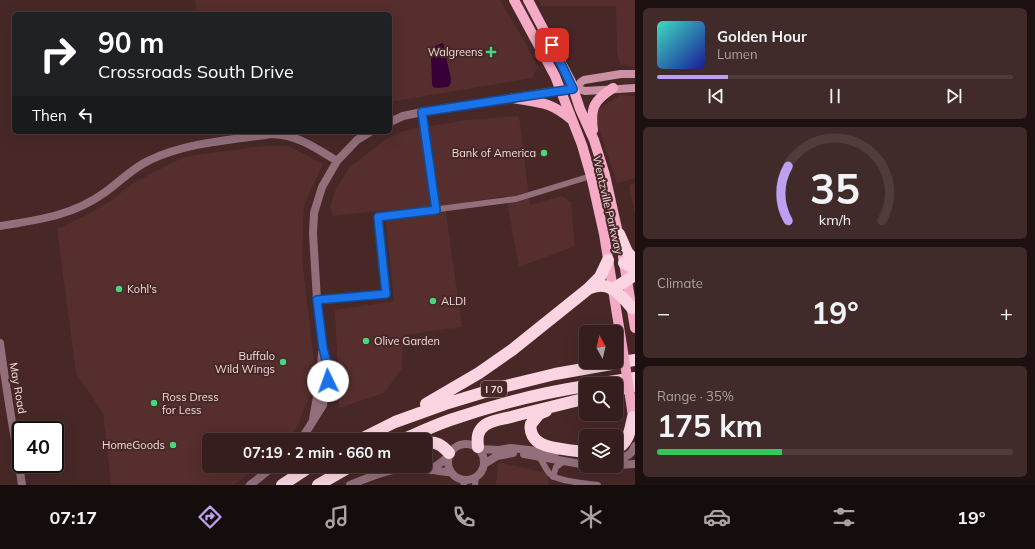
<!DOCTYPE html>
<meta charset="utf-8">
<style>
body{margin:0;font-family:Mulish,sans-serif;background:#402b2a;color:#f1f3f6;height:100vh;display:flex;flex-direction:column;font-size:15px;white-space:nowrap}
*{box-sizing:border-box;margin:0}
p{font-size:13px;color:#aaa2a4}
.icon{flex:none;width:22px;height:22px;fill:none;stroke:currentColor;stroke-width:2;stroke-linecap:round;stroke-linejoin:round}
.map{position:relative;flex:1;overflow:hidden}
.drawer{display:flex;flex-direction:column;gap:8px;padding:8px;background:#1d1010;width:400px}
.drawer>*{flex:none}
.top-card{position:absolute;left:12px;top:12px;width:380px;height:122px;border-radius:6px;box-shadow:0 4px 16px #0002,0 0 0 1px #4f3c3b;background:#202124;color:#fff;overflow:hidden}
.needle{width:26px;rotate:352deg}
.buttons{position:absolute;left:579px;top:325px;display:grid;gap:8px}
.buttons a{display:grid;place-items:center;width:44px;height:44px;border-radius:6px;background:#351e1d;box-shadow:0 4px 16px #0002,0 0 0 1px #4f3c3b;font-size:20px}
.speed{position:absolute;left:12px;top:421px;display:flex;gap:8px;font-size:20px;font-weight:700;text-align:center}
.speed>*{display:grid;place-content:center;width:52px;height:52px;border-radius:50%;background:#351e1d;box-shadow:0 4px 16px #0002,0 0 0 1px #4f3c3b;line-height:1}
.speed .limit{border:2px solid #111;border-radius:6px;background:#fff;color:#111}
.pin{position:absolute;display:grid;place-items:center;width:34px;height:34px;color:#fff;margin:-17px;border-radius:8px;box-shadow:0 2px 6px #0006}
.me{position:absolute;width:44px;margin:-22px;rotate:357deg;stroke-linejoin:round;filter:drop-shadow(0 0 3px #0008)}
.turn{display:flex;align-items:center;gap:14px;height:84px;padding:0 20px;font-size:18px}
.turn .icon{width:52px;height:52px;stroke-width:2.5}
.turn b{display:block;font-size:28px;line-height:34px}
.then{display:flex;align-items:center;height:38px;padding:0 20px;background:#0003;gap:8px;font-size:15px}
.big{font-size:30px;font-weight:700;line-height:1.1}
.drawer .tile{flex:1;display:flex;flex-direction:column;justify-content:center;gap:6px;min-width:0;padding:0 14px;border-radius:6px;background:#402b2a}
.drawer .dial{align-items:center;gap:0}
.dial svg{height:104px;overflow:visible;fill:none;stroke:#4f3c3b;stroke-width:7;stroke-linecap:round;text-anchor:middle}
.dial text{fill:#f1f3f6;stroke:none}
.song{display:flex;align-items:center;gap:12px}
.cover{width:48px;height:48px;border-radius:6px;background:linear-gradient(135deg,hsl(170 70% 55%),hsl(240 70% 35%))}
.played{height:4px;border-radius:2px;background:linear-gradient(90deg,#bca0f2 20%,#4f3c3b 20%)}
.keys{display:flex;justify-content:space-around;direction:ltr}
.heat{display:flex;justify-content:space-between;align-items:center;font-size:22px;direction:ltr}
.charge{height:6px;border-radius:3px;background:linear-gradient(90deg,#34c759 35%,#4f3c3b 0)}
.trip{position:absolute;left:202px;top:433px;width:230px;height:40px;border-radius:6px;background:#351e1d;box-shadow:0 4px 16px #0002,0 0 0 1px #4f3c3b;font-weight:700;line-height:40px;text-align:center}
.tab-bar{display:flex;height:64px;justify-content:space-around;align-items:center;background:#150c0c;color:#aaa2a4}
.tab-bar .icon{width:28px;height:28px}
.tab-bar .on{color:#bca0f2}
.tab-bar b{font-size:18px;color:#f1f3f6}
main{display:flex;flex:1;min-height:0}
.map>svg:first-child{display:block}
</style>
<main>
<div class="map">
<svg width="635" height="485" viewBox="0 0 635 485">
<rect width="100%" height="100%" fill="#472827"/>
<path fill="#552e2d" d="M195,0H500L526,44L538,67L532,78L390,102V14H197Z
M538,0H635V67L620,64L617,52L616,6H541Z
M620,95L635,96V178L617,183L596,120L599,109Z
M519,116L530,205L562,196L571,202L575,246L519,267L506,196L445,206L462,327L403,335L402,368L384,393L339,408L335,310L394,301L386,224V210L333,216L330,207L336,189L349,168L386,139L403,131L466,120Z
M262,146H289L323,164L304,205L302,259L314,361L312,390L296,429L286,440H209V466H258L234,485H111L103,413L76,373L57,229L88,214L112,200L133,183L184,157Z
M635,183V215L629,185Z
M498,462L547,473L549,485H496Z"/>
<path fill="#380036" d="M443,43L451,79V83L448,87L437,88L433,87L432,84L431,55L435,46Z"/>
<g fill="none" stroke-linecap="round" stroke-linejoin="round">
<path stroke="#936f7c" stroke-width="6" d="M422,112L436,209
M317,300L386,294L378,217L516,199L591,176
M539,457C543,462 545,468 549,473C556,482 587,483 598,485
M553,477L556,467L564,461
M462,479L464,485
M475,485L476,477"/>
<path stroke="#936f7c" stroke-width="8" d="M390,122L403,116L422,112L566,89
M0,226C37,220 72,216 104,193C120,182 132,168 150,160C188,142 232,140 272,134C298,135 316,148 337,161
M0,343C6,390 15,437 22,485
M313,419L320,380L322,353
M301,440L323,405L327,381L328,367L323,348L317,300L313,234L314,213L322,187L337,161L357,140L370,132
M448 462a18 18 0 1 1 36 0a18 18 0 1 1-36 0Z
M479,449L499,450L511,448L555,453
M524,454L586,465
M616,459C625,458 632,455 635,446
M484,464L497,456L513,453
M616,465L635,464
M604,466H612
M431,470L448,457
M250,485L274,466
M350,485C372,476 392,467 416,468C428,468 439,472 450,472"/>
<path stroke="#ca91a5" stroke-width="8" d="M576,88L581,82L584,80L621,74H635
M567,89L576,88L585,91L635,88"/>
<path stroke="#f5abc6" stroke-width="10" d="M514,0L555,76L582,145L591,176L604,234L621,339
M528,0L571,82L580,109L594,140L605,175L620,242
M513,98C540,103 550,101 572,120
M593,130C590,108 594,100 613,88
M623,257L635,328
M630,396L634,424"/>
<path stroke="#fad5e1" stroke-width="12" d="M619,234L627,252L635,261
M624,263L635,268
M588,289C608,279 620,294 632,308
M613,289L635,275
M596,384L635,378
M616,390L635,386
M426,404L479,373L512,350L588,289L600,277L608,260
M546,411L539,414L531,424C529,432 534,441 542,444C550,448 576,451 586,452
M359,440L395,422L445,404L498,388L555,374L635,360
M402,440C418,433 433,426 450,420C494,405 540,393 586,386
M425,443C436,441 442,445 449,453
M478,447C477,438 477,431 485,425C492,420 503,419 511,417C536,410 561,405 586,398
M616,449C629,443 630,430 633,417
M282,485L311,466
M318,485L351,466"/>
<path stroke="#f5abc6" stroke-width="10" d="M621,339L630,396"/>
</g>
<g fill="none" stroke-linecap="round" stroke-linejoin="round">
<g stroke="#114b97" stroke-width="10">
<path id="route" d="M328,381V367L323,348L317,300L386,294L378,217L436,210L422,112L573,89L552,45"/>
</g>
<use href="#route" stroke="#1a73e8" stroke-width="7"/>
</g>
<g fill="#44d77b" stroke="#472827" stroke-width="1.5">
<path d="M489 46h4v4h4v4h-4v4h-4v-4h-4v-4h4z"/>
<circle cx="544" cy="153" r="4"/>
<circle cx="119" cy="289" r="4"/>
<circle cx="433" cy="301" r="4"/>
<circle cx="366" cy="341" r="4"/>
<circle cx="283" cy="362" r="4"/>
<circle cx="154" cy="403" r="4"/>
<circle cx="173" cy="445" r="4"/>
</g>
<g text-anchor="middle" stroke-width="4" stroke-linejoin="round" paint-order="stroke">
<rect fill="#472827" stroke="#bea6a5" stroke-width="1" x="481" y="381" width="26" height="16" rx="3"/>
<g font-size="10" font-weight="bold" fill="#f1dcdb">
<text x="494" y="393">I 70</text>
</g>
<g font-size="11" fill="#f1dcdb" stroke="#472827" text-anchor="end">
<text x="483" y="56">Walgreens</text>
<text x="536" y="157">Bank of America</text>
<text x="127" y="293" text-anchor="start">Kohl's</text>
<text x="441" y="305" text-anchor="start">ALDI</text>
<text x="374" y="345" text-anchor="start">Olive Garden</text>
<text x="275" y="360">Buffalo<tspan x="275" dy="13">Wild Wings</tspan></text>
<text x="162" y="401" text-anchor="start">Ross Dress<tspan x="162" dy="13">for Less</tspan></text>
<text x="165" y="449">HomeGoods</text>
</g>
<g font-size="11" fill="#f1dcdb" stroke="#472827">
<text transform="translate(608 205) rotate(77)" y="4">Wentzville Parkway</text>
<text transform="translate(18 388) rotate(80)" y="4">May Road</text>
</g>
</g>
</svg>
<div class="buttons">
<a><svg class="needle" viewBox="-14 -14 28 28"><path d="M0-13l5 13h-10z" fill="#e53935"/><path d="M0 13l5-13h-10z" fill="#aaa2a4"/></svg></a>
<a><svg class="icon" aria-label="search" viewBox="0 0 24 24"><circle cx="10" cy="10" r="6"/><path d="M15 15l6 6"/></svg></a>
<a><svg class="icon" aria-label="layers" viewBox="0 0 24 24"><path d="M12 4l9 5-9 5-9-5zM3 14l9 5 9-5"/></svg></a>
</div>
<div class="speed"><div class="limit">40</div></div>
<div class="pin" style="left:552px;top:45px;background:#d93025"><svg class="icon" aria-label="arrive" viewBox="0 0 24 24"><path d="M6 21V4h12l-3 4 3 4H6"/></svg></div>
<svg class="me" style="left:328px;top:381px" viewBox="-20 -20 40 40"><circle r="19" fill="#fff"/><path d="M0-13L10 11 0 6-10 11z" fill="#1a73e8"/></svg>
<div class="trip">07:19 · 2 min · 660 m</div>
<div class="top-card">
<div class="turn"><svg class="icon" aria-label="right" viewBox="0 0 24 24"><path d="M7 20v-9h11M14 6l5 5-5 5"/></svg><div><b>90 m</b>Crossroads South Drive</div></div>
<div class="then">Then<svg class="icon" aria-label="left" viewBox="0 0 24 24"><path d="M17 20v-9H6M10 6l-5 5 5 5"/></svg></div>
</div>
</div>
<section class="drawer">
<div class="tile">
<div class="song"><i class="cover"></i><div><b>Golden Hour</b><p>Lumen</p></div></div>
<div class="played"></div>
<div class="keys"><svg class="icon" aria-label="previous" viewBox="0 0 24 24"><path d="M18 5L8 12l10 7zM5 5v14"/></svg><svg class="icon" aria-label="pause" viewBox="0 0 24 24"><path d="M8 5v14M16 5v14"/></svg><svg class="icon" aria-label="next" viewBox="0 0 24 24"><path d="M6 5l10 7-10 7zM19 5v14"/></svg></div>
</div>
<div class="tile dial"><svg viewBox="0 0 100 80">
<path d="M14 69A42 42 0 1 1 86 69"/>
<path d="M14 69A42 42 0 0 1 14 27" stroke="#bca0f2"/>
<text x="50" y="56" font-size="32" font-weight="700">35</text>
<text x="50" y="72" font-size="11">km/h</text>
</svg></div>
<div class="tile"><p>Climate</p>
<div class="heat"><a>−</a><b class="big">19°</b><a>+</a></div>
</div>
<div class="tile"><p>Range · 35%</p><b class="big">175 km</b><div class="charge"></div></div>
</section>
</main>
<nav class="tab-bar">
<b>07:17</b>
<svg class="icon on" aria-label="directions" viewBox="0 0 24 24"><path d="M12 3l9 9-9 9-9-9zM9 14v-3h6M13 9l2 2-2 2"/></svg>
<svg class="icon" aria-label="music" viewBox="0 0 24 24"><path d="M9 18V5l10-2v13"/><circle cx="6" cy="18" r="3"/><circle cx="16" cy="16" r="3"/></svg>
<svg class="icon" aria-label="phone" viewBox="0 0 24 24"><path d="M5 4h4l2 5-3 2q2 4 5 5l2-3 5 2v4C11 20 4 13 5 4z"/></svg>
<svg class="icon" aria-label="climate" viewBox="0 0 24 24"><path d="M12 3v18M4 7l16 10M4 17L20 7"/></svg>
<svg class="icon" aria-label="car" viewBox="0 0 24 24"><path d="M5 17H2v-5l4-1 3-4h7l3 4 3 1v5h-3M9 17h6M6 11h13"/><circle cx="7" cy="17" r="2"/><circle cx="17" cy="17" r="2"/></svg>
<svg class="icon" aria-label="filters" viewBox="0 0 24 24"><path d="M4 7h16M4 17h16"/><circle cx="9" cy="7" r="2"/><circle cx="15" cy="17" r="2"/></svg>
<b>19°</b>
</nav>
